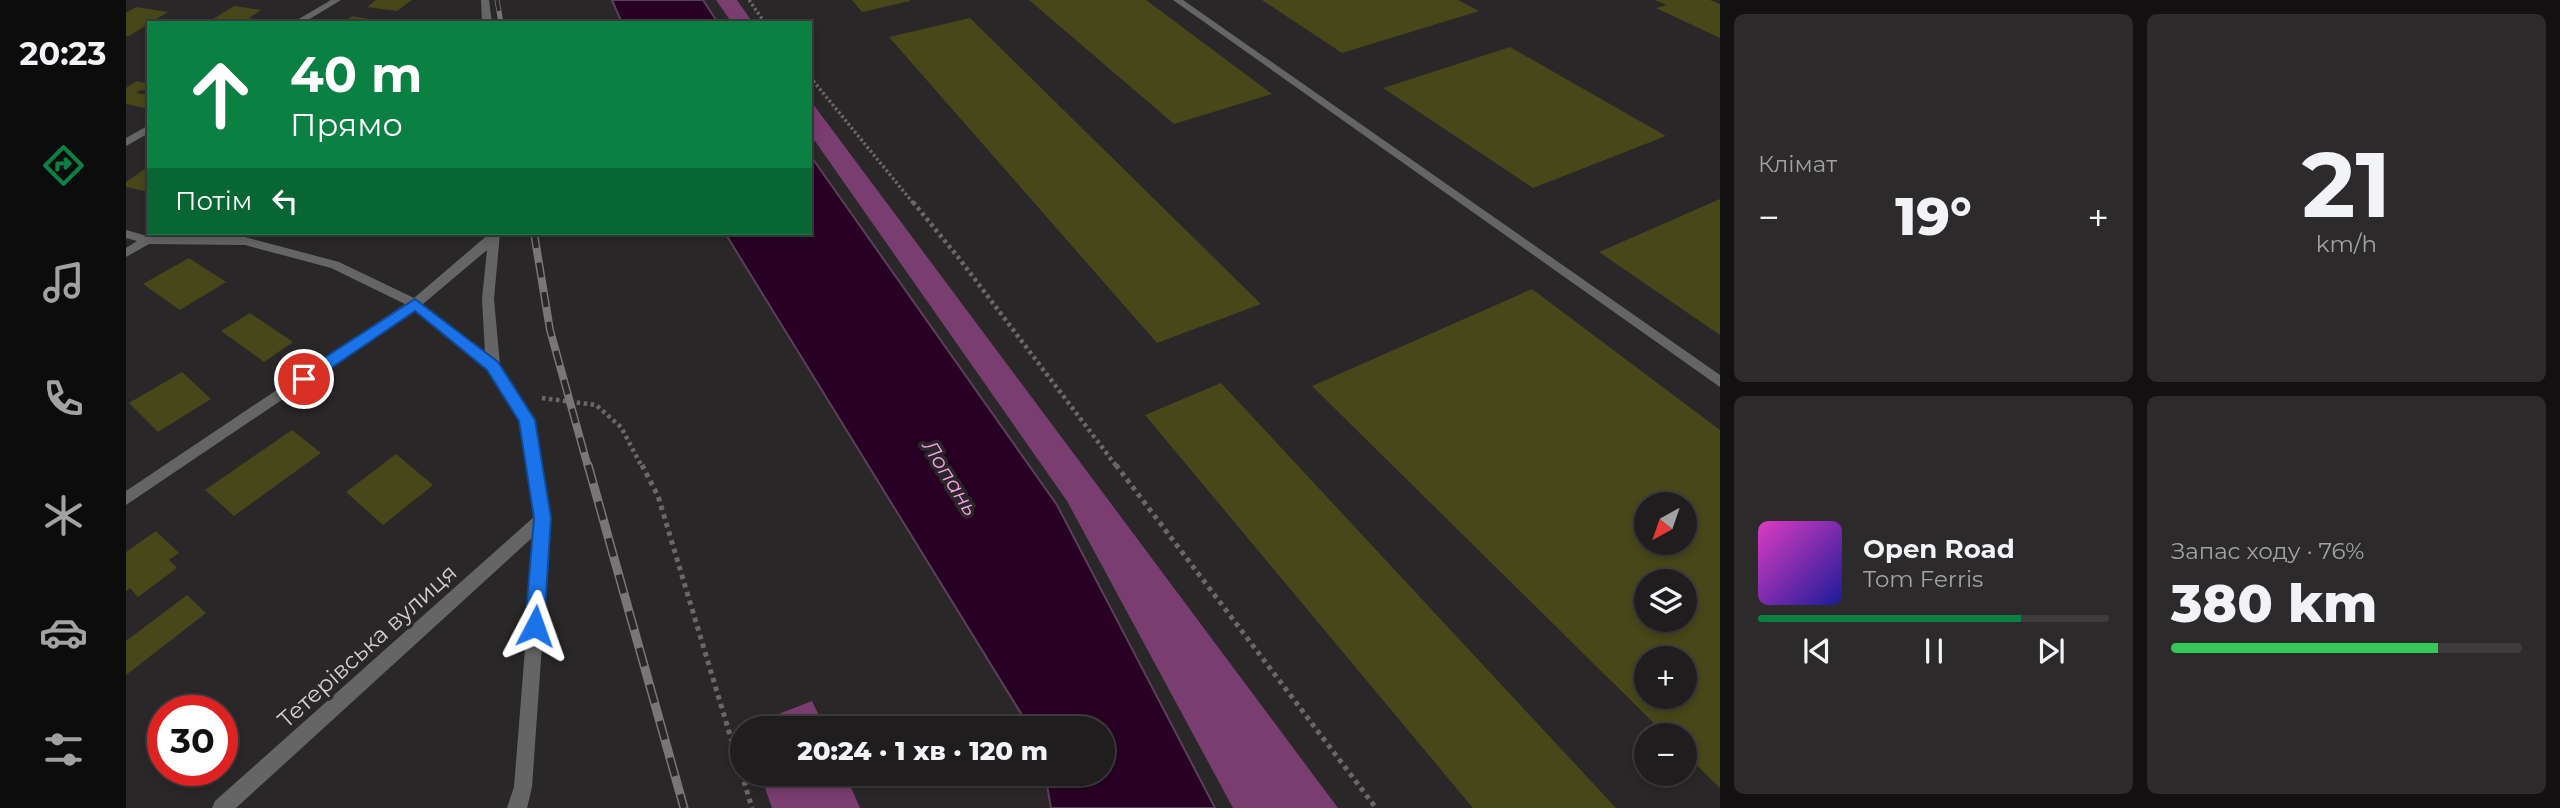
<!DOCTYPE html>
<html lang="uk">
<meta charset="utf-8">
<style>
body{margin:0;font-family:Montserrat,sans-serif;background:#2d2a2c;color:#f1f3f6;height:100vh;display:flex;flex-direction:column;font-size:26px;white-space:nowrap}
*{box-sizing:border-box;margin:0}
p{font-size:23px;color:#a2a2a4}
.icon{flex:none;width:38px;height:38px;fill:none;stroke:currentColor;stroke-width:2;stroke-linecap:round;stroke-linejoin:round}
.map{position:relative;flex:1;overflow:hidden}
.side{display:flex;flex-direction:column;gap:14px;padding:14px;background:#121011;width:840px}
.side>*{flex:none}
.guide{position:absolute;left:21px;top:21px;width:665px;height:214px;border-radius:0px;box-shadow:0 4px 10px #0003,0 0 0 2px #3d3b3d;background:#0b8043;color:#fff;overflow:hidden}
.needle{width:46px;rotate:220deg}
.fabs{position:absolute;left:1508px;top:492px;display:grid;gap:14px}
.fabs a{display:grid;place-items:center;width:63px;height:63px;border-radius:50%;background:#201d1f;box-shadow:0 4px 10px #0003,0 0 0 2px #3d3b3d;font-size:35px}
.speed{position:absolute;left:21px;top:695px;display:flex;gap:14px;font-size:35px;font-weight:700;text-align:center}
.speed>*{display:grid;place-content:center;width:91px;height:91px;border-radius:50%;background:#201d1f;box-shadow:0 4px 10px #0003,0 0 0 2px #3d3b3d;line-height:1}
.speed .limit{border:10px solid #d22;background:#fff;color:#111}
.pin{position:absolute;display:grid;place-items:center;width:60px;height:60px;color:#fff;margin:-30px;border:4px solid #fff;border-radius:50%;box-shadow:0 2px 7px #0007}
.me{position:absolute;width:77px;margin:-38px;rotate:4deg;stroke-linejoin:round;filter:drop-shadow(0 0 5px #0008)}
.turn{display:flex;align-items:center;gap:24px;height:147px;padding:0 28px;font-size:32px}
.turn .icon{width:91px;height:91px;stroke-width:2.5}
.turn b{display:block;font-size:49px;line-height:60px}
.then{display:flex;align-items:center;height:66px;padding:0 28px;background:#0003;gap:14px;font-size:26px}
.big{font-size:52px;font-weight:800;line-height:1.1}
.side .widget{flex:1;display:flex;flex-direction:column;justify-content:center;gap:10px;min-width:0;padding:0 24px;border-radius:10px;background:#2d2a2c}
.side .dial{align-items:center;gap:0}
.dial b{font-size:91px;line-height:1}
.song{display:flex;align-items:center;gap:21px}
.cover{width:84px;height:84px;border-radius:10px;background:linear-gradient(135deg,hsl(310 70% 55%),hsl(240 70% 35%))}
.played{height:7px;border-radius:4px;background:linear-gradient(90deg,#0b8043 75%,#3d3b3d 75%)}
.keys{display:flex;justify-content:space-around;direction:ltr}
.heat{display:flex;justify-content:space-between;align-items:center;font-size:38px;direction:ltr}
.charge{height:10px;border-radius:5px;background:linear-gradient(90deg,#34c759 76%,#3d3b3d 0)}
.side .tiles{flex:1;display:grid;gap:14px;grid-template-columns:repeat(2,1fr)}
.trip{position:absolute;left:604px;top:716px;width:385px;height:70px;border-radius:35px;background:#201d1f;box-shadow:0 4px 10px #0003,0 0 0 2px #3d3b3d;font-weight:800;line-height:70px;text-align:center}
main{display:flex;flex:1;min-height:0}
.dock{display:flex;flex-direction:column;width:126px;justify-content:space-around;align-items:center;background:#0d0c0c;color:#a2a2a4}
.dock .icon{width:49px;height:49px}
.dock .active{color:#0b8043}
.dock b{font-size:32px;color:#f1f3f6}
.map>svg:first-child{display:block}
</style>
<main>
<nav class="dock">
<b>20:23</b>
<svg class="icon active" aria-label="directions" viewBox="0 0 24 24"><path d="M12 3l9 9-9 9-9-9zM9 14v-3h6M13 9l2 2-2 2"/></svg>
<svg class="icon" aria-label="music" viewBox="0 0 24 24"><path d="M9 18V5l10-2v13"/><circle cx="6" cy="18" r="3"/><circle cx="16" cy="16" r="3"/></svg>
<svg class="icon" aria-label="phone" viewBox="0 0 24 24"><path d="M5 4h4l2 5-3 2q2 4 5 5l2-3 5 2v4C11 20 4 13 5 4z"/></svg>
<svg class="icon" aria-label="climate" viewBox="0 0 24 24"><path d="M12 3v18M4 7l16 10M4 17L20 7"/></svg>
<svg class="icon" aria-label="car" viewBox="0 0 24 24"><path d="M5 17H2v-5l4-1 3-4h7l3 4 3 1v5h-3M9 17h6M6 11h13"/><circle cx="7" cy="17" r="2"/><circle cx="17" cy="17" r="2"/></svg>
<svg class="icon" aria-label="filters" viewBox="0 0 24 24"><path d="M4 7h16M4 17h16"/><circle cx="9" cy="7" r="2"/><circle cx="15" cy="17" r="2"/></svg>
</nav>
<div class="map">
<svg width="1594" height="808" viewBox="0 0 1594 808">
<rect width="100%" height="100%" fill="#2a2729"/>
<path fill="#793d70" d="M590,0H611L627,23H606Z
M684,100L1212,808H1107L941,501L684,134Z
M686,701L699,728H619V727Z
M634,774H719L734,808H646Z"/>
<path fill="#280024" stroke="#5b3e58" stroke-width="2" d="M486,0H577L592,23H496Z
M684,155L931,505L1089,808H925L919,774H976V728H904L599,233H684Z"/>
<path fill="#47471a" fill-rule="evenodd" d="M250,0H286L271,11L241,7Z
M726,0H784V1L736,12Z
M903,0H1020L1146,94L1048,124Z
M1136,0H1332L1353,11L1216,53Z
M1528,0H1584L1594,4V38L1530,8L1541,5Z
M108,6L135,10L123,18L144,23H109L87,19Z
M10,7L42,12L3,36H0V13Z
M226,16L249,20L245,23H217Z
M844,18L1135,304L1031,343L763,37Z
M1384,47L1540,136L1407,188L1257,88Z
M11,81L23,84V91L14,90L10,93L23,95V109L0,104V88Z
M23,166V192L0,187V182Z
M1594,199V335L1473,252Z
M63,258L100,282L54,310L17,284Z
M1406,289L1594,430V788L1559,754V735H1540L1186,386ZM1521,504H1559V542H1521ZM1521,581H1559V620H1521ZM1521,658H1559V696H1521Z
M124,313L167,342L138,362L95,331Z
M56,372L85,399L32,432L3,403Z
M1095,383L1490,808H1347L1019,415Z
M166,430L195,453L108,516L79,490Z
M270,454L307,485L257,525L220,492Z
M30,531L53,553L43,560L51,568L12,597L4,588L0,591V552Z
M61,595L80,613L0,675V641Z"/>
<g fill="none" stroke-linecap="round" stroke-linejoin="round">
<path stroke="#6a6769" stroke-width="3.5" stroke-dasharray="2.5 2.5" stroke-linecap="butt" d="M623,0L639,23
M684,77L788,204"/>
<path stroke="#6a6769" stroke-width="4.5" stroke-dasharray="3.5 3.5" stroke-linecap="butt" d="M787,202L832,257L991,467
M416,398L470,405L495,427L516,467"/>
<path stroke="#6a6769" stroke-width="5" stroke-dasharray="4.5 4.5" stroke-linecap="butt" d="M516,465L532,496L626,808
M990,465L1250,808"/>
<path fill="#666566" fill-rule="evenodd" d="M1047,0H1057L1594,375V387Z"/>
<path fill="#666566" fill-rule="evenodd" d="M205,0H215L177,23H166Z
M355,0H363L366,23H356Z
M23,125V133L0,146V138Z
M0,230L21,236L119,237L213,262L288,298L364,233H374L368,299L374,365L408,420L425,518L406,787L401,808H381L388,787L408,536L110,808H86L89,801L409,516L394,421L362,370L289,310L0,505V491L279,304L205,268L119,245L23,244L0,257V248L11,241L0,238ZM361,250L356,299L359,353L297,304Z"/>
<g stroke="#797678" stroke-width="5">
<path id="rail-far2" d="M371,0L375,23"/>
</g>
<g stroke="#797678" stroke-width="8">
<path id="rail-far1" d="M408,233L424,330L462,467"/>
</g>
<g stroke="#797678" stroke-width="9">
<path id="rail" d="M462,465L558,808"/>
</g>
<use href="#rail-far2" stroke="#2a2729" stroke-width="3.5" stroke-dasharray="11" stroke-linecap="butt"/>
<use href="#rail-far1" stroke="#2a2729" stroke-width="5" stroke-dasharray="15" stroke-linecap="butt"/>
<use href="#rail" stroke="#2a2729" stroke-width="6" stroke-dasharray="19" stroke-linecap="butt"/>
</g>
<path fill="#1a73e8" stroke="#114b97" stroke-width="2" d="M289,299L372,362L409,420L425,518L418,626L415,632L409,635L402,632L399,626L408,518L393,421L361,370L289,311L183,383H172L170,379L172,375Z"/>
<g text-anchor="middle" stroke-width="7" stroke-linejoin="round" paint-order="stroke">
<g font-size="21" font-style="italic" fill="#f79fe7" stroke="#2a2729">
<text transform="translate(824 478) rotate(58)" y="7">Лопань</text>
</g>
<g font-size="23" fill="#d3d0d2" stroke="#2a2729">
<text transform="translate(241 646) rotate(-42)" y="8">Тетерівська вулиця</text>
</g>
</g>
</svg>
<div class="fabs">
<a><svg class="needle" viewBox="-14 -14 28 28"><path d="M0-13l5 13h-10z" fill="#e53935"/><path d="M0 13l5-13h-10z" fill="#a2a2a4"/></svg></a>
<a><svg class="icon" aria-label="layers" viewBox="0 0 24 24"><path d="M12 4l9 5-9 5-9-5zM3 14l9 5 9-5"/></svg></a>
<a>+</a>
<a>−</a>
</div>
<div class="speed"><div class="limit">30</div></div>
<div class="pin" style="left:178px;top:379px;background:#d93025"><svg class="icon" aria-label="arrive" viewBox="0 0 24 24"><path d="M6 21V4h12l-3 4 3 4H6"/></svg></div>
<svg class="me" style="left:409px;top:626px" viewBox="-20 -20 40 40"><path d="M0-17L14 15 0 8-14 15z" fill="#1a73e8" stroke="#fff" stroke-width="4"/></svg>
<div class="trip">20:24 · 1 хв · 120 m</div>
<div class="guide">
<div class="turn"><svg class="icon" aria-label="ahead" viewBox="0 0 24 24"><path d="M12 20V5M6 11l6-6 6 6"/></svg><div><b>40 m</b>Прямо</div></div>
<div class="then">Потім<svg class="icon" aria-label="left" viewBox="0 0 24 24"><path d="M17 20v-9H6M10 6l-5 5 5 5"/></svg></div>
</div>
</div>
<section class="side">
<div class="tiles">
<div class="widget"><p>Клімат</p>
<div class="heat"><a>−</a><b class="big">19°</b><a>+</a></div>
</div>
<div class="widget dial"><b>21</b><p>km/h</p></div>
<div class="widget">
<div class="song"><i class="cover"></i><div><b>Open Road</b><p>Tom Ferris</p></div></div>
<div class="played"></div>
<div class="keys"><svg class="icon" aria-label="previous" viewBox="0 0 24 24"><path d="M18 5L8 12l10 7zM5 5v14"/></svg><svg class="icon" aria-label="pause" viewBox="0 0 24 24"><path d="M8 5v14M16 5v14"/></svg><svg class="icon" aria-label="next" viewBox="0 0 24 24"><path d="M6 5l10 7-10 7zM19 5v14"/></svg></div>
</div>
<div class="widget"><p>Запас ходу · 76%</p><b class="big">380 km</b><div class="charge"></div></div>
</div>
</section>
</main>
